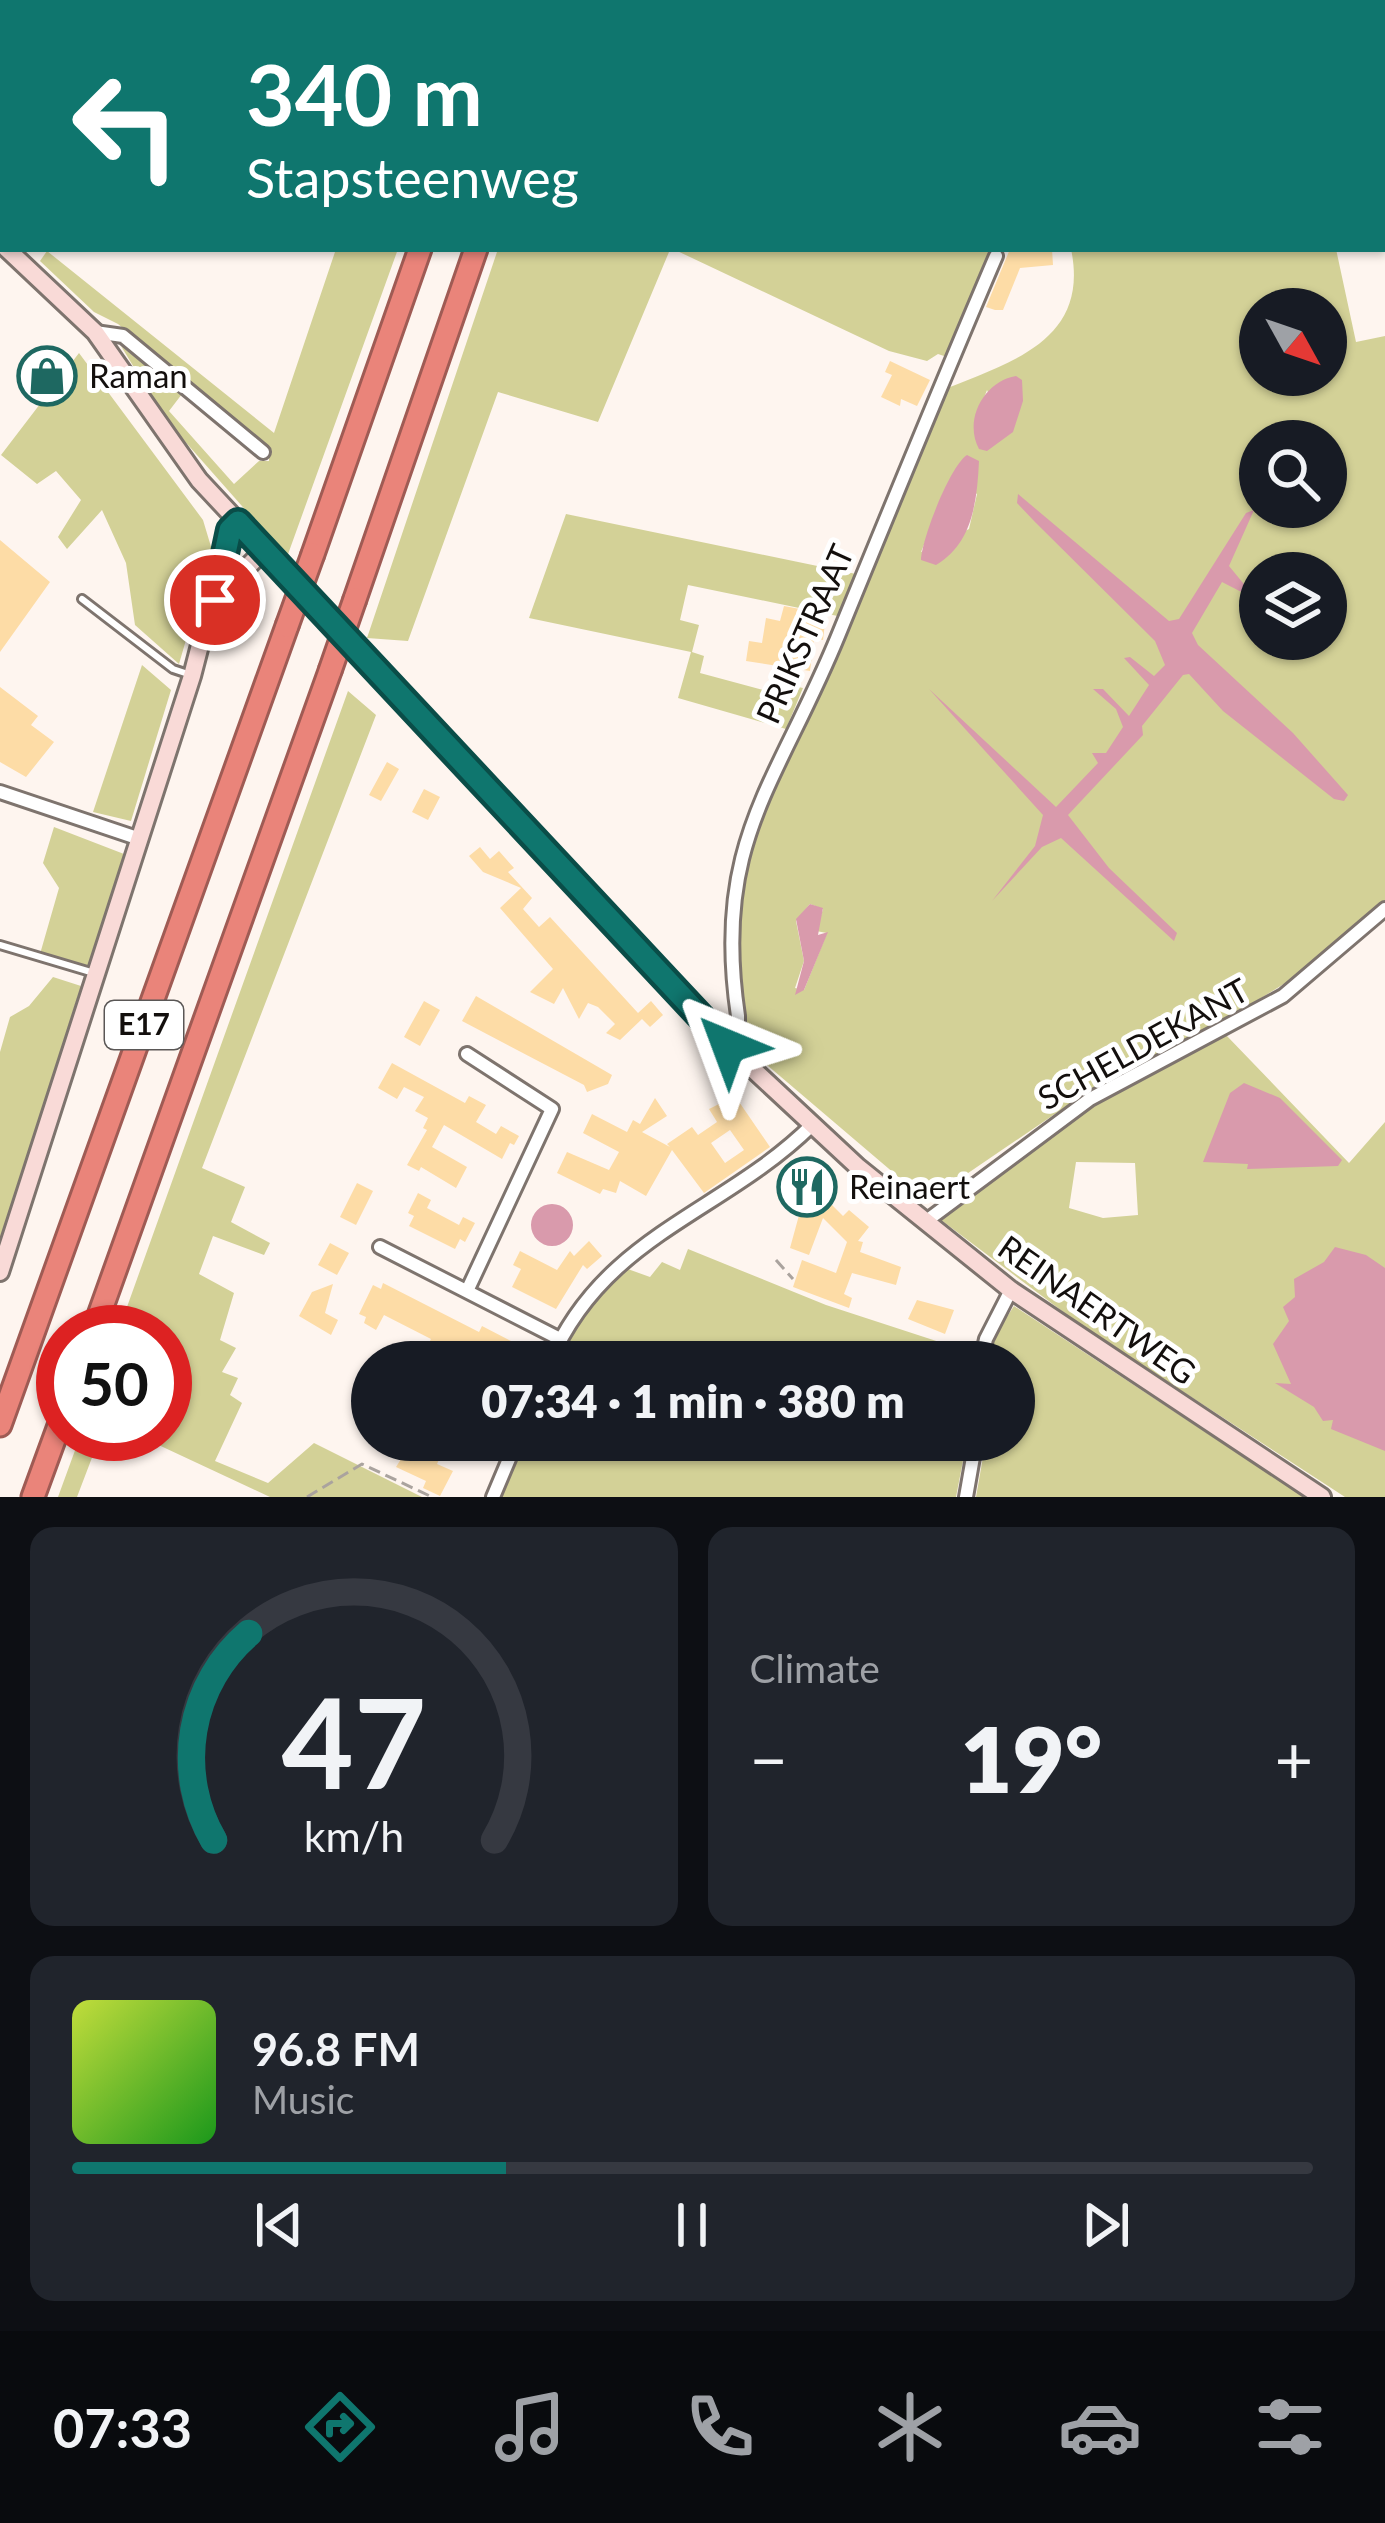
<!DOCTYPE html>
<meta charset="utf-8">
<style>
body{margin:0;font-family:Lato,sans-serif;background:#20242c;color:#f1f3f6;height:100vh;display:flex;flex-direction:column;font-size:45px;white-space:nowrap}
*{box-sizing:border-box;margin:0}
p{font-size:39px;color:#9ea1a6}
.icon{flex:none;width:66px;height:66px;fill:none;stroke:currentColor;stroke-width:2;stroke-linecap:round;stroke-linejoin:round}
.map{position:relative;height:1497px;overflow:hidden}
.drawer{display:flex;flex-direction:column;gap:30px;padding:30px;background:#0d0f14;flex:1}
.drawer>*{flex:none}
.hud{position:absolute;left:0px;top:0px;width:1386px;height:252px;box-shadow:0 3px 9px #0004;background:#0f766e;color:#fff;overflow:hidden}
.needle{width:78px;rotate:130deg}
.fabs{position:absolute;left:1239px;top:288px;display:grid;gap:24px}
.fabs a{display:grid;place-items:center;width:108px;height:108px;border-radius:50%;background:#171b24;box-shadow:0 3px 9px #0004;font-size:60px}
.speed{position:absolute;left:36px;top:1305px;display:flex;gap:24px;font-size:60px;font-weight:700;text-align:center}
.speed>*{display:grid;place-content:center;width:156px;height:156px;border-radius:50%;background:#171b24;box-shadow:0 3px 9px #0004;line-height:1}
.speed .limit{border:18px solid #d22;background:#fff;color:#111}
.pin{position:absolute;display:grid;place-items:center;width:102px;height:102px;color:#fff;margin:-51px;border:6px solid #fff;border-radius:50%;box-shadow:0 3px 12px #0007}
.me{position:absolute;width:132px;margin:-66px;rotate:316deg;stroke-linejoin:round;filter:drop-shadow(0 0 9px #0008)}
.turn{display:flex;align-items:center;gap:42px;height:252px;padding:0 48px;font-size:54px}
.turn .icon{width:156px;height:156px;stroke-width:2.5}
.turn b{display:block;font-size:84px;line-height:102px}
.big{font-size:90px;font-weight:800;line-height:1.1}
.drawer .tile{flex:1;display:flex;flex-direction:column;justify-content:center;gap:18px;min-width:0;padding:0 42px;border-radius:24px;background:#20242c}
.drawer .dial{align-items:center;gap:0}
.dial svg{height:312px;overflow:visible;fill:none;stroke:#363941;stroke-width:7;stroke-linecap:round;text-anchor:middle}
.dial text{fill:#f1f3f6;stroke:none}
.song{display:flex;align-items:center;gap:36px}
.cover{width:144px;height:144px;border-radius:18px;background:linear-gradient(135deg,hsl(70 70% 55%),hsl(120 70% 35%))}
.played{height:12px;border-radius:6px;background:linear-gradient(90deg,#0f766e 35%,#363941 35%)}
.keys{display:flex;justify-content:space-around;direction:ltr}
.heat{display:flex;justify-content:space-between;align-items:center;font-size:66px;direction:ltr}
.drawer .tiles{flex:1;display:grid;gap:30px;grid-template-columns:1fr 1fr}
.tile:last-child{grid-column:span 2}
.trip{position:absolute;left:351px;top:1341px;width:684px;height:120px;border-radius:60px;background:#171b24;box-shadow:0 3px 9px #0004;font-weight:800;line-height:120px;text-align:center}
.menu{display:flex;height:192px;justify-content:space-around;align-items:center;background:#090b0e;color:#9ea1a6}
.menu .icon{width:84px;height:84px}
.menu .active{color:#0f766e}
.menu b{font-size:54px;color:#f1f3f6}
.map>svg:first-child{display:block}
</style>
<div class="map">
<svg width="1385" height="1497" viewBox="0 0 1385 1497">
<rect width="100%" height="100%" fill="#fef5ef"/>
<path fill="#d3d197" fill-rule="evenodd" d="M591,0H1385V105L1383,3Z
M336,249H398L287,557L166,420L121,346L182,394L169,411L234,484L259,461H269V449L118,324L94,312L40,261L47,251L274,433Z
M498,249L669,252L598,422L498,392L408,641L367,638Z
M673,249H991L947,357L938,354L927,361L889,351Z
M1071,249H1336L1356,342L1385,336V900L1295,977L1229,1018L1099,1084L952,1184L922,1197L753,1053L738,984V897L764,805L852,619L688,585L680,620L699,625L692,652L704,656L700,673L767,691L770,681L803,688L786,729L678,698L691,652L529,618L566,514L856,574L935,393C1004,364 1091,344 1071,249ZM1260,309H1326V375H1260ZM987,390L1006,434L987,450L974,424ZM1260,441H1326V507H1260ZM952,477L977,494L969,529L921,552ZM1260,573H1326V639H1260ZM810,904L823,909L816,931L827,933L804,990L795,988L804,961L796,921Z
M79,353L203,520L212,550L179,664L135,625L126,563L102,510L67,549L58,537L81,500L56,471L37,484L1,455Z
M142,665L171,690L131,821L93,812Z
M348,691L376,715L202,1168L245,1187L231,1222L270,1243L264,1255L213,1236L199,1274L234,1293L220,1340L236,1348L222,1372L238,1378L230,1395L242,1403L215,1461L268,1483L314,1443L422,1497H270L135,1434H165V1332H118Z
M54,827L124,854L88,967L40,954L59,888L43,863Z
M53,977L81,986L0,1242V1052L10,1017L29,1006Z
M1226,1035L1349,1163L1385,1122V1497H1345L1082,1326L941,1220L943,1212L1106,1097ZM1076,1162L1135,1163L1138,1215L1103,1218L1069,1208Z
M688,1249L826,1305L970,1352L971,1362H557L572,1330L625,1268L650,1277L662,1262L680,1270Z
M1014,1306L1304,1497H976L986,1440H1014V1362H990L995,1335Z
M81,1434H101L77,1497H58Z
M524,1440H967L956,1497H500Z"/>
<path fill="#d99aac" d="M1016,376L1022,380L1023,401L1013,432L987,451L979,449C963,419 985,381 1016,376Z
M967,455L979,461C977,501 973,543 936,565L921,560C922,538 950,466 967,455Z
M1018,494L1169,621L1179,619L1246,513L1254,510L1229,566L1257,600L1222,582L1192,633L1198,645L1293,733L1348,795L1344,801L1334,799L1223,711L1189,674L1183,675L1142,726L1143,735L1068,815L1109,868L1177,933L1174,941L1061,838L1042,847L992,901L1035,846L1043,815L929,689L1056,807L1098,763L1092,753H1106L1123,727L1116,709L1093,689H1103L1129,716L1149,685L1124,658L1130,657L1154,676L1165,665L1155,641L1035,522L1017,503Z
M810,904L823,908L818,935L828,932L804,990L795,995L804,961L796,919Z
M1244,1083L1280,1098L1342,1160L1338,1166L1247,1169L1248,1164L1203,1162L1230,1093Z
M531 1225a21 21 0 1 1 42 0a21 21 0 1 1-42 0Z
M1335,1247L1366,1255L1385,1268V1451L1331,1429L1333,1420L1323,1421L1314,1407L1275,1383L1291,1384L1273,1344L1289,1321L1283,1307L1295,1297L1294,1279L1324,1262Z"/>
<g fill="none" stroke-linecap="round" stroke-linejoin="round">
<path stroke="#d99aac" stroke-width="4.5" d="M962,0L970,3"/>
</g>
<path fill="#fddca6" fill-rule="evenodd" d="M1010,249H1052L1053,265L1020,268L1003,310H995L986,307Z
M890,361L930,380L917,406L901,399L900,406L881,397L892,375L885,372Z
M0,540L50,582L0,652Z
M784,606L826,614L823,640L814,638L810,671L746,661L749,641L762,643L766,618L780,621Z
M0,687L38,716L31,725L54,742L26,777L0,762Z
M387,762L399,769L381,801L369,795Z
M424,789L440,797L428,820L412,812Z
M480,847L490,859L499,851L514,868L508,872L532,898L523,909L539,927L550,917L638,1013L651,1001L663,1015L650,1027L642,1019L620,1040L606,1033L615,1024L598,1007L588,1003L579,1019L563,988L554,1004L530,992L553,969L500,908L521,888L483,872L469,856Z
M476,996L612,1075L608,1084L587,1092L584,1085L462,1021Z
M424,1001L440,1010L420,1046L404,1037Z
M392,1063L465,1103L469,1096L486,1105L476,1122L496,1134L501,1126L519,1136L514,1145L510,1143L502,1159L444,1125L432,1147L467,1167L456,1188L421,1167L419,1171L407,1165L427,1130L423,1128L428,1118L415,1111L424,1097L404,1087L397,1099L378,1088Z
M735,1096L770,1147L704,1193L672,1150L646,1196L620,1181L616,1193L603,1189L600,1194L557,1173L567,1152L609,1170L619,1152L583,1133L592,1114L627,1132L633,1120L640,1124L655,1098L667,1116L642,1132L670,1147L667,1144L692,1127L698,1135L717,1122L709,1109ZM730,1130L744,1150L725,1163L711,1143Z
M783,1170L829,1196L827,1200L843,1216L849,1210L869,1227L858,1241L863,1242L860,1252L901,1267L896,1285L852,1273L844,1294L852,1298L849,1308L793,1287L802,1260L836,1273L847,1242L823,1218L809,1255L790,1248L801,1208L777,1196L784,1188L777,1184Z
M357,1183L373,1191L356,1225L340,1217Z
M418,1193L431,1200L427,1208L459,1225L463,1217L475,1223L465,1242L460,1239L455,1249L409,1226L414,1216L408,1213Z
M589,1241L602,1256L587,1269L583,1265L556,1309L512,1287L521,1269L513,1265L520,1251L557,1270L570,1251L574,1256Z
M330,1243L349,1253L337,1275L318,1265Z
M383,1283L479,1332L482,1326L511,1341L506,1352L496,1362H477L452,1348L442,1362L423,1353L431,1339L384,1315L376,1330L364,1323L366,1317L359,1314L373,1285L381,1289Z
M333,1284L325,1313L338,1320L331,1335L299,1316L312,1292Z
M917,1300L954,1310L945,1334L908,1319Z
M413,1440H448L437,1464L453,1471L440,1496L423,1488L426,1481L396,1467Z"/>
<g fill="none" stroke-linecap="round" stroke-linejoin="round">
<g stroke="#7e746e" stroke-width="12">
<path id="lane" d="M79,0L84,3
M82,599L173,669L191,675
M0,945L94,973"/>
</g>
<g stroke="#7e746e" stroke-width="18">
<path id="street" d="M1300,3L1304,0
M0,48L3,50
M0,205L3,200
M95,332L123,336L263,452
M0,792L137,838
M728,1046L738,1031V1016C712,842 777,785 838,636C890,509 942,382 996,256
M467,1054L552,1109L468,1289
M925,1222L1090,1099L1283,996L1385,909
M380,1247L560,1339
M550,1362C604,1235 723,1213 812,1125
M981,1362L986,1339L1011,1290
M493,1497L517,1440
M966,1497L976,1440"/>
</g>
<g stroke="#7e746e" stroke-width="22">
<path id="secondary" d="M7,249L95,332L199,480L728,1046L858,1167L1011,1290L1322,1497
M216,599L264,550
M0,1272L192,676L230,529L238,522"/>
</g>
<g stroke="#9f5b54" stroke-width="27">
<path id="highway" d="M507,3L508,0
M563,3L564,0
M313,554L420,249
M355,599L476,249
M93,1332L330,671
M0,1425L287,626
M33,1497L63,1415"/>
</g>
<path stroke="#aaa39e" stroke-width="3" stroke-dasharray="12 6" stroke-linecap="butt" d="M446,0L459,3
M637,3L639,0
M1154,3L1157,0
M1383,41L1385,40
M1383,176H1385
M776,1260L793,1279
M307,1497L362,1464L432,1497"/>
<use href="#lane" stroke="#fff" stroke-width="6"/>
<use href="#street" stroke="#fff" stroke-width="12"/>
<use href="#secondary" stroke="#f9dad7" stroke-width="16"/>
<use href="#highway" stroke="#ea847a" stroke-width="21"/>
<g stroke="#9f5b54" stroke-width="27" stroke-linecap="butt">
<path id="highway-bridge" d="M287,626L313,554
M330,671L355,599"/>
</g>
<use href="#highway-bridge" stroke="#ea847a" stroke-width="21"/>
</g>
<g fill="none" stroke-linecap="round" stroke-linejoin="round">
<g stroke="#0a4d48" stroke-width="30">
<path id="route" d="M215,600L230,530L238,522L728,1046"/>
</g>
<use href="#route" stroke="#0f766e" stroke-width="21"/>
</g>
<defs>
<g id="shop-ring" transform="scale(3)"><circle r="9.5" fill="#fff" stroke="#1e6861" stroke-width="1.5"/><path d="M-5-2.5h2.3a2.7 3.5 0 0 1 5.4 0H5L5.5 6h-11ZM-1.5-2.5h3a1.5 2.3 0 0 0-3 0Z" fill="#1e6861"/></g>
<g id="restaurant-ring" transform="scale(3)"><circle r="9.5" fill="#fff" stroke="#1e6861" stroke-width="1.5"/><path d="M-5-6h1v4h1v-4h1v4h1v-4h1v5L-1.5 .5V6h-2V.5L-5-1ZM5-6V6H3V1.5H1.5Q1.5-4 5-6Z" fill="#1e6861"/></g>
</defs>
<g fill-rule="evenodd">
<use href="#shop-ring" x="47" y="376"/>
<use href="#restaurant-ring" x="807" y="1187"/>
</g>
<g text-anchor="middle" stroke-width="10" stroke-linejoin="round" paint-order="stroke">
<rect fill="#fff" stroke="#5a5756" stroke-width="3" x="105" y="1001" width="78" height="48" rx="9"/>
<g font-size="30" font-weight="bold" fill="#130f0d">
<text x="144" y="1035">E17</text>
</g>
<g font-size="33" fill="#130f0d" stroke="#fff" text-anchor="start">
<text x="89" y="388">Raman</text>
<text x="849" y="1199">Reinaert</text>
</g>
<g font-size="33" fill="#130f0d" stroke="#fff">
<text transform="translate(805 634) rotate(-66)" y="12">PRIKSTRAAT</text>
<text transform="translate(1143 1044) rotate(-29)" y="12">SCHELDEKANT</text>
<text transform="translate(1097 1310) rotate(35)" y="12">REINAERTWEG</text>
</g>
</g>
</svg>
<div class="fabs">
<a><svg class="needle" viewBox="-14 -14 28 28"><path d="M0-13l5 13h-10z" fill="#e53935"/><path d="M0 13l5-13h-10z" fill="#9ea1a6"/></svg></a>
<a><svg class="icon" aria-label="search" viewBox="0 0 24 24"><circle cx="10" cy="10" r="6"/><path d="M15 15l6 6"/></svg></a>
<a><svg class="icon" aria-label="layers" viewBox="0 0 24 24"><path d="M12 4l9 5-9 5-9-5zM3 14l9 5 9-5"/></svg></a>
</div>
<div class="speed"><div class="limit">50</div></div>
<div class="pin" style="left:215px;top:600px;background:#d93025"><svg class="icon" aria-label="arrive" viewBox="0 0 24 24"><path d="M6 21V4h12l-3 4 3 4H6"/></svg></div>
<svg class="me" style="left:728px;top:1046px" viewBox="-20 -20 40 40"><path d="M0-17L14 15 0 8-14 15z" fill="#0f766e" stroke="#fff" stroke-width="4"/></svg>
<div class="trip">07:34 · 1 min · 380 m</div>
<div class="hud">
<div class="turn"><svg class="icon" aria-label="left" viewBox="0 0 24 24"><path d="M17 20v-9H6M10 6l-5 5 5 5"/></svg><div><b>340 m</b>Stapsteenweg</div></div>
</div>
</div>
<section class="drawer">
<div class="tiles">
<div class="tile dial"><svg viewBox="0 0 100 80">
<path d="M14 69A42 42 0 1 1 86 69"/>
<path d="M14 69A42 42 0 0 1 23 16" stroke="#0f766e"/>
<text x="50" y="56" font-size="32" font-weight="700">47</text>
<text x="50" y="72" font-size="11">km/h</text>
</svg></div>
<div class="tile"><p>Climate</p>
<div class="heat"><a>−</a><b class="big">19°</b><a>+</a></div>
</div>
<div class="tile">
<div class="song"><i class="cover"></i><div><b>96.8 FM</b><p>Music</p></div></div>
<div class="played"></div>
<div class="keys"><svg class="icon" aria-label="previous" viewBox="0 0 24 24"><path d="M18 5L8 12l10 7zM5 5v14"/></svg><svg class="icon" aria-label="pause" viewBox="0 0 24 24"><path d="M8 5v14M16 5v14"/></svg><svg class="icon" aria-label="next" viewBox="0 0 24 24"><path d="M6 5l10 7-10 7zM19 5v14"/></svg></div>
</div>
</div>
</section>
<nav class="menu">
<b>07:33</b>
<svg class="icon active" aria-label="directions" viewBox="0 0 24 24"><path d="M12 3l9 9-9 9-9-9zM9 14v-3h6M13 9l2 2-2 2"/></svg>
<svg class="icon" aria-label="music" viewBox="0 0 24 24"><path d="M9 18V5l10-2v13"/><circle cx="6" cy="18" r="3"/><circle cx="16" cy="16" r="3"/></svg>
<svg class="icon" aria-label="phone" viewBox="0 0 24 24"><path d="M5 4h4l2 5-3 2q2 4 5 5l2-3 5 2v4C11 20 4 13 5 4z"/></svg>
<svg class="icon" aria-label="climate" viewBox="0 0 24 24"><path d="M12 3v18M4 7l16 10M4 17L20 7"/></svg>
<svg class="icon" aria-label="car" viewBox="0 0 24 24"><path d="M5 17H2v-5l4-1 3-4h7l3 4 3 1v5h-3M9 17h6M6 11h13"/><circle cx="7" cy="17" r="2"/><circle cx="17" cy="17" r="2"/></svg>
<svg class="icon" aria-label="filters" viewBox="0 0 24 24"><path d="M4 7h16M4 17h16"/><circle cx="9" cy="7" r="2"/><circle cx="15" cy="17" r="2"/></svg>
</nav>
